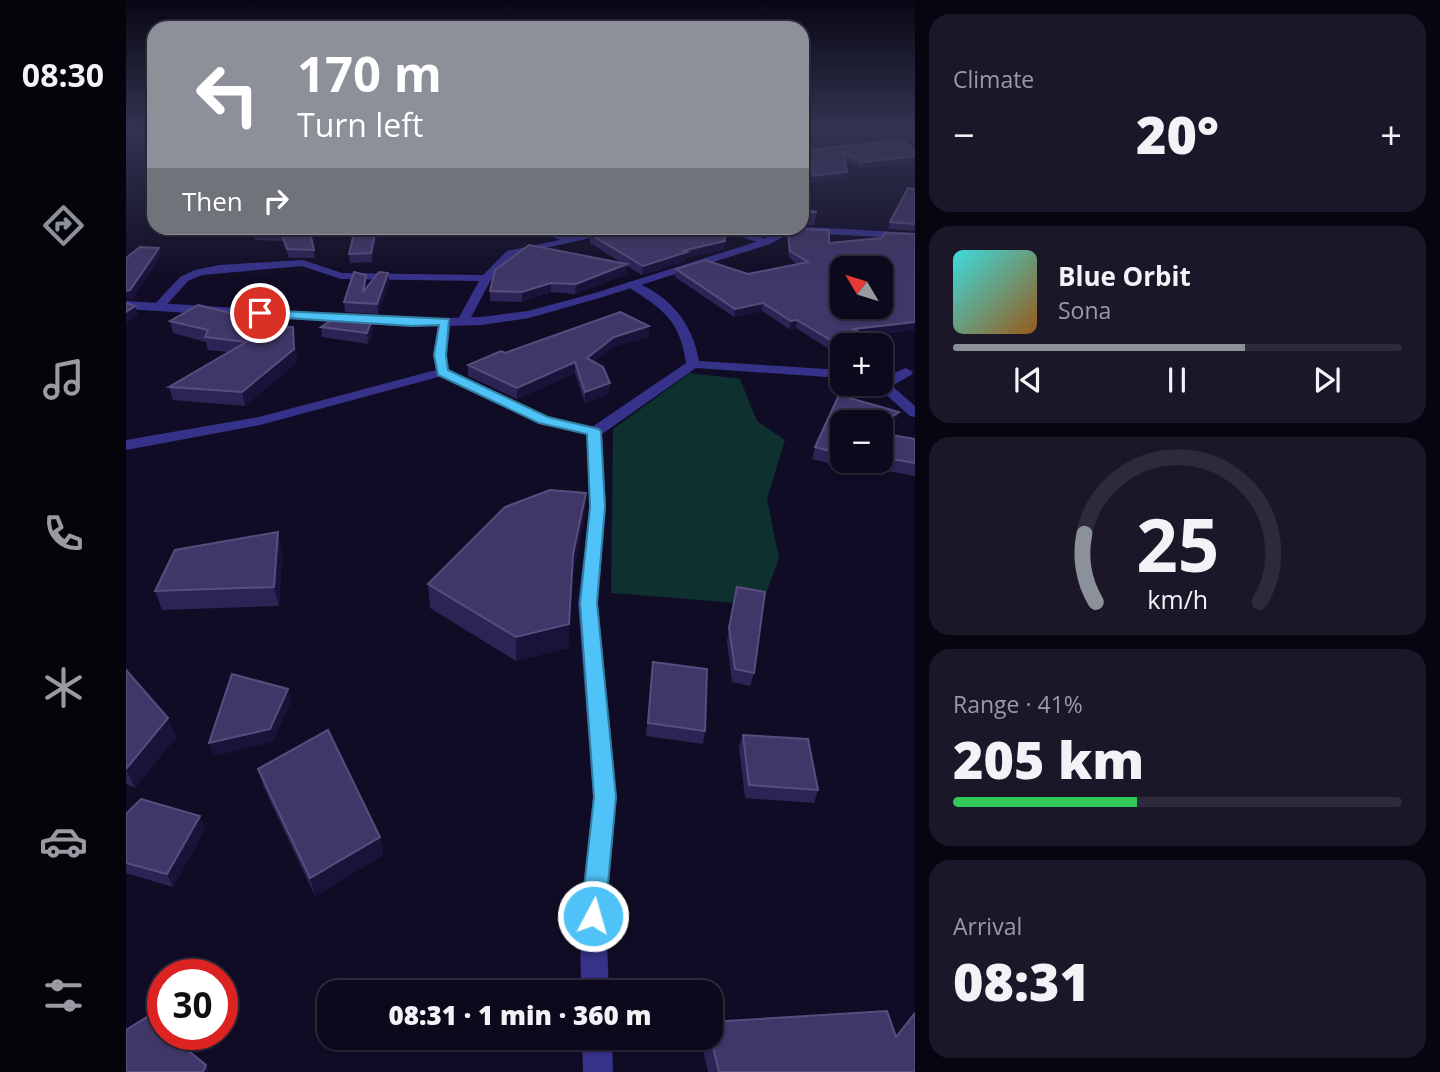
<!DOCTYPE html>
<meta charset="utf-8">
<style>
body{margin:0;font-family:"Open Sans",sans-serif;background:#1b1729;color:#f1f3f6;height:100vh;display:flex;flex-direction:column;font-size:26px;white-space:nowrap}
*{box-sizing:border-box;margin:0}
p{font-size:23px;color:#9a9aa3}
.icon{flex:none;width:38px;height:38px;fill:none;stroke:currentColor;stroke-width:2;stroke-linecap:round;stroke-linejoin:round}
.map{position:relative;flex:1;overflow:hidden}
.panel{display:flex;flex-direction:column;gap:14px;padding:14px;background:#07050f;width:525px}
.panel>*{flex:none}
.top-card{position:absolute;left:21px;top:21px;width:662px;height:214px;border-radius:21px;box-shadow:0 2px 5px #0004,0 0 0 2px #2d2a3b;background:#8c9099;color:#fff;overflow:hidden}
.needle{width:46px;rotate:308deg}
.tools{position:absolute;left:704px;top:256px;display:grid;gap:14px}
.tools a{display:grid;place-items:center;width:63px;height:63px;border-radius:14px;background:#0d091c;box-shadow:0 2px 5px #0004,0 0 0 2px #2d2a3b;font-size:35px}
.speed{position:absolute;left:21px;top:959px;display:flex;gap:14px;font-size:35px;font-weight:700;text-align:center}
.speed>*{display:grid;place-content:center;width:91px;height:91px;border-radius:50%;background:#0d091c;box-shadow:0 2px 5px #0004,0 0 0 2px #2d2a3b;line-height:1}
.speed .limit{border:10px solid #d22;background:#fff;color:#111}
.pin{position:absolute;display:grid;place-items:center;width:60px;height:60px;color:#fff;margin:-30px;border:4px solid #fff;border-radius:50%;box-shadow:0 2px 7px #0007}
.me{position:absolute;width:77px;margin:-38px;rotate:6deg;stroke-linejoin:round;filter:drop-shadow(0 0 5px #0008)}
.turn{display:flex;align-items:center;gap:24px;height:147px;padding:0 35px;font-size:32px}
.turn .icon{width:91px;height:91px;stroke-width:2.5}
.turn b{display:block;font-size:49px;line-height:60px}
.then{display:flex;align-items:center;height:66px;padding:0 35px;background:#0003;gap:14px;font-size:26px}
.big{font-size:52px;font-weight:800;line-height:1.1}
.panel .card{flex:1;display:flex;flex-direction:column;justify-content:center;gap:10px;min-width:0;padding:0 24px;border-radius:21px;background:#1b1729}
.panel .dial{align-items:center;gap:0}
.dial svg{height:182px;overflow:visible;fill:none;stroke:#2d2a3b;stroke-width:7;stroke-linecap:round;text-anchor:middle}
.dial text{fill:#f1f3f6;stroke:none}
.song{display:flex;align-items:center;gap:21px}
.cover{width:84px;height:84px;border-radius:10px;background:linear-gradient(135deg,hsl(180 70% 55%),hsl(30 70% 35%))}
.played{height:7px;border-radius:4px;background:linear-gradient(90deg,#8c9099 65%,#2d2a3b 65%)}
.keys{display:flex;justify-content:space-around;direction:ltr}
.heat{display:flex;justify-content:space-between;align-items:center;font-size:38px;direction:ltr}
.charge{height:10px;border-radius:5px;background:linear-gradient(90deg,#34c759 41%,#2d2a3b 0)}
.trip{position:absolute;left:191px;top:980px;width:406px;height:70px;border-radius:21px;background:#0d091c;box-shadow:0 2px 5px #0004,0 0 0 2px #2d2a3b;font-weight:800;line-height:70px;text-align:center}
main{display:flex;flex:1;min-height:0}
.tab-bar{display:flex;flex-direction:column;width:126px;justify-content:space-around;align-items:center;background:#05040b;color:#9a9aa3}
.tab-bar .icon{width:49px;height:49px}
.tab-bar .active{color:#8c9099}
.tab-bar b{font-size:32px;color:#f1f3f6}
.map>svg:first-child{display:block}
</style>
<main>
<nav class="tab-bar">
<b>08:30</b>
<svg class="icon active" aria-label="directions" viewBox="0 0 24 24"><path d="M12 3l9 9-9 9-9-9zM9 14v-3h6M13 9l2 2-2 2"/></svg>
<svg class="icon" aria-label="music" viewBox="0 0 24 24"><path d="M9 18V5l10-2v13"/><circle cx="6" cy="18" r="3"/><circle cx="16" cy="16" r="3"/></svg>
<svg class="icon" aria-label="phone" viewBox="0 0 24 24"><path d="M5 4h4l2 5-3 2q2 4 5 5l2-3 5 2v4C11 20 4 13 5 4z"/></svg>
<svg class="icon" aria-label="climate" viewBox="0 0 24 24"><path d="M12 3v18M4 7l16 10M4 17L20 7"/></svg>
<svg class="icon" aria-label="car" viewBox="0 0 24 24"><path d="M5 17H2v-5l4-1 3-4h7l3 4 3 1v5h-3M9 17h6M6 11h13"/><circle cx="7" cy="17" r="2"/><circle cx="17" cy="17" r="2"/></svg>
<svg class="icon" aria-label="filters" viewBox="0 0 24 24"><path d="M4 7h16M4 17h16"/><circle cx="9" cy="7" r="2"/><circle cx="15" cy="17" r="2"/></svg>
</nav>
<div class="map">
<svg width="789" height="1072" viewBox="0 0 789 1072">
<rect width="100%" height="100%" fill="#110c25"/>
<path fill="#0e302f" d="M564,373L614,379L631,421L659,440L641,499L653,558L636,605L485,593L487,429Z"/>
<g fill="none" stroke-linecap="round" stroke-linejoin="round">
<path fill="#373289" fill-rule="evenodd" d="M406,228C421,227 435,238 449,237C469,235 488,226 509,228L388,255L367,276L343,321L337,325L331,321L353,281L215,279L176,266L76,275L62,281L36,310L26,307L54,277L69,270L93,265L177,260L216,273L357,275L381,251L434,240Z
M591,228L619,229L645,242L636,244Z
M505,281C542,293 567,323 573,361L716,370V378L570,368L476,434L480,507L472,603L491,797L480,916L483,992H455L454,916L467,797L452,603L464,507L461,435L413,423L316,376L134,425L0,450V440L133,417L310,370L307,355L313,322L319,318L325,322L321,355L323,370L423,417L466,427L560,363C554,319 536,309 501,286L499,284Z
M780,368L787,372L785,375L766,386L789,406V417L784,416L747,383H754V379Z
M456,1038H486L487,1072H457Z"/>
<path fill="#373289" fill-rule="evenodd" d="M682,227L789,233V239L682,233L663,234L644,244L477,297L403,318L356,325L286,327L0,309V301L286,319L356,317L402,311L469,293L636,240L657,229Z"/>
</g>
<path fill="#2e2355" d="M776,140L736,168L719,160L721,172L720,178L685,183L682,156L683,150Z
M789,189V231L762,229L764,222Z
M676,209L691,212L688,225H676Z
M130,228H189L184,234L189,258H163L157,241L129,240L127,232Z
M317,228H346L321,229Z
M421,228H433V232Z
M250,229L251,238L246,262L224,263L223,254Z
M662,231L703,243L756,238L789,234V330L739,336L716,345V355L714,356L670,328L663,329L636,311L608,317L549,277L550,269L622,274L671,264L663,258L661,238Z
M507,233L599,241L598,249L560,258V261L516,275L501,266V274L449,294L425,292L396,302L364,301V291L496,263L464,243V234Z
M262,273L263,282L252,314L219,312L218,302L241,284V287Z
M149,297L150,302L146,308L126,306L125,301Z
M138,320L133,328L167,327L171,362L119,406L47,400L43,387L102,352L82,350L80,342L47,333L44,321Z
M523,326L522,337L487,347L468,362L483,394L459,403L449,373L391,399L342,376V365L379,353Z
M195,327H248L242,344L196,337Z
M713,395L773,412L769,423L754,433V422H716V460H754V433L789,439V476L733,466L731,470L686,459L689,447Z
M460,493L459,516L446,577L442,648L390,661L304,608L302,584Z
M156,551L153,606L36,610L29,591Z
M611,587L628,673L624,686L606,682L601,641Z
M527,662L579,731L577,744L520,736Z
M0,670L50,737L9,788L0,784Z
M617,735L692,790L688,803L619,798L613,747Z
M132,769L254,837L257,855L189,896L138,788Z
M0,814L79,829L47,887L0,873Z
M584,1022L770,1037L789,1072H582L575,1042L577,1038H584Z"/>
<path fill="#1b123a" d="M5,129H9L0,144V137Z
M789,156V162L736,168L737,162Z
M721,172L720,178L685,183L687,176Z
M250,229L251,238L246,262L245,253Z
M599,241L598,249L560,258V261L516,275L517,266L556,251Z
M33,248L35,256L7,299L0,300V291Z
M501,264V274L449,294L450,284Z
M262,273L263,282L252,314L251,304Z
M240,275L241,284L238,302L237,292Z
M425,283V292L396,302V292Z
M149,297L150,302L146,308L145,302Z
M637,303L636,311L608,317L609,309Z
M9,306L12,315L0,323V312Z
M135,308L138,320L124,342L121,329Z
M247,317L248,327L242,344L241,333Z
M671,320L670,328L663,329L665,321Z
M789,322V330L726,338L728,329Z
M523,326L522,337L487,347L461,369V358L488,337Z
M167,327L171,362L119,406L116,392Z
M746,340L745,345H726Z
M449,362V373L391,399V388Z
M484,383L483,394L459,403V392Z
M773,412L769,423L754,433V424Z
M460,493L459,516L446,577L442,648L390,661V637L447,554Z
M152,532L156,551L153,606L148,587Z
M162,689L165,702L147,742L88,756L83,743Z
M42,718L50,737L9,788L0,769Z
M74,816L79,829L47,887L41,874Z
M254,837L257,855L189,896L184,878Z
M80,1065L84,1072H77Z"/>
<path fill="#403667" stroke="#574e7f" stroke-width="2" fill-rule="evenodd" d="M0,129H5L0,137Z
M776,140L789,150V156L737,162L717,153L721,172L687,176L683,150Z
M782,188L789,189V224L764,222Z
M676,209L691,212L676,213Z
M130,228H183L188,250L161,249L155,232H127Z
M498,228L507,233L598,234L599,241L556,251L561,252L517,266L464,234Z
M229,229H250L245,253L223,254Z
M665,229L703,230V243L756,238L759,233L789,234V322L728,329L746,340L726,345H716V347L671,320L665,321L637,303L609,309L550,269L579,260L622,274L682,262L664,251L662,231ZM716,268H754V306H716Z
M403,245L501,264L450,284L425,283L396,292L364,291L369,270Z
M14,247L33,248L4,290L0,291V258Z
M228,272L240,275L237,292L253,272L262,273L251,304L218,302Z
M128,297H149L145,302L125,301Z
M0,303L9,306L0,312Z
M72,305L109,314L114,306L135,308L121,329L167,327L168,349L116,392L43,387L120,342L79,337L82,330L44,321Z
M494,312L523,326L488,337L461,358L477,367L484,383L459,392L449,362L391,388L342,365L375,351L379,353Z
M213,315L247,317L241,333L195,327Z
M713,395L773,412L754,424V422H716V454L689,447Z
M754,433L789,439V463L754,457Z
M424,490L460,493L447,554L443,624L390,637L302,584L379,507Z
M152,532L148,587L29,591L49,550Z
M611,587L639,592L628,673L609,669L603,628Z
M527,662L581,669L579,731L522,723Z
M0,670L42,718L0,769Z
M106,674L162,689L144,729L83,743Z
M202,730L254,837L184,878L132,769Z
M617,735L682,739L692,790L623,785Z
M15,799L74,816L41,874L0,863V814Z
M761,1011L770,1037L789,1013V1072H593L584,1035V1022Z
M21,1017L37,1030V1034H42L80,1065L77,1072H0V1030Z"/>
<linearGradient id="sky" x2="0" y2="1"><stop stop-color="#090714"/><stop offset="0.46" stop-color="#323451"/><stop offset="1" stop-color="#323451" stop-opacity="0"/></linearGradient>
<rect width="789" height="279" fill="url(#sky)"/>
<path fill="#4fc3f7" stroke="#337fa1" stroke-width="2" d="M134,310L323,319L320,355L322,370L422,417L473,429L475,432L479,507L471,603L490,797L479,916L476,925L467,928L458,925L455,916L468,797L454,603L464,507L461,434L413,423L312,375L308,355L313,325L286,326L130,316L128,313Z"/>
</svg>
<div class="tools">
<a><svg class="needle" viewBox="-14 -14 28 28"><path d="M0-13l5 13h-10z" fill="#e53935"/><path d="M0 13l5-13h-10z" fill="#9a9aa3"/></svg></a>
<a>+</a>
<a>−</a>
</div>
<div class="speed"><div class="limit">30</div></div>
<div class="pin" style="left:134px;top:313px;background:#d93025"><svg class="icon" aria-label="arrive" viewBox="0 0 24 24"><path d="M6 21V4h12l-3 4 3 4H6"/></svg></div>
<svg class="me" style="left:467px;top:916px" viewBox="-20 -20 40 40"><circle r="17" fill="#4fc3f7" stroke="#fff" stroke-width="3"/><path d="M0-11L8 9 0 5-8 9z" fill="#fff"/></svg>
<div class="trip">08:31 · 1 min · 360 m</div>
<div class="top-card">
<div class="turn"><svg class="icon" aria-label="left" viewBox="0 0 24 24"><path d="M17 20v-9H6M10 6l-5 5 5 5"/></svg><div><b>170 m</b>Turn left</div></div>
<div class="then">Then<svg class="icon" aria-label="right" viewBox="0 0 24 24"><path d="M7 20v-9h11M14 6l5 5-5 5"/></svg></div>
</div>
</div>
<section class="panel">
<div class="card"><p>Climate</p>
<div class="heat"><a>−</a><b class="big">20°</b><a>+</a></div>
</div>
<div class="card">
<div class="song"><i class="cover"></i><div><b>Blue Orbit</b><p>Sona</p></div></div>
<div class="played"></div>
<div class="keys"><svg class="icon" aria-label="previous" viewBox="0 0 24 24"><path d="M18 5L8 12l10 7zM5 5v14"/></svg><svg class="icon" aria-label="pause" viewBox="0 0 24 24"><path d="M8 5v14M16 5v14"/></svg><svg class="icon" aria-label="next" viewBox="0 0 24 24"><path d="M6 5l10 7-10 7zM19 5v14"/></svg></div>
</div>
<div class="card dial"><svg viewBox="0 0 100 80">
<path d="M14 69A42 42 0 1 1 86 69"/>
<path d="M14 69A42 42 0 0 1 9 39" stroke="#8c9099"/>
<text x="50" y="56" font-size="32" font-weight="700">25</text>
<text x="50" y="72" font-size="11">km/h</text>
</svg></div>
<div class="card"><p>Range · 41%</p><b class="big">205 km</b><div class="charge"></div></div>
<div class="card"><p>Arrival</p><b class="big">08:31</b></div>
</section>
</main>
